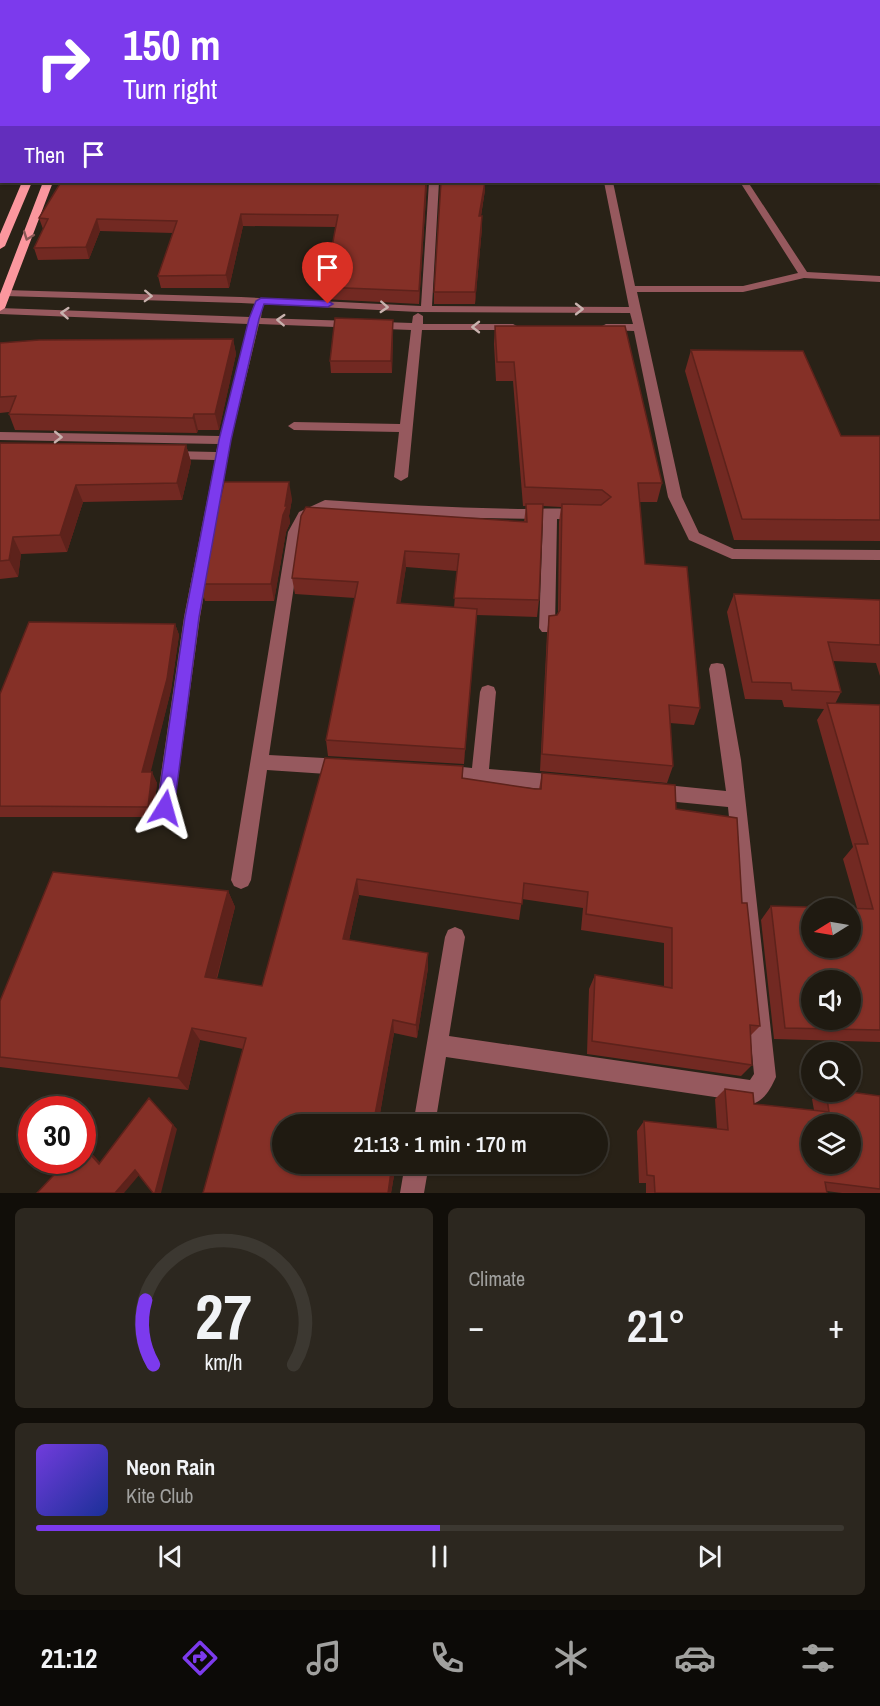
<!DOCTYPE html>
<meta charset="utf-8">
<style>
body{margin:0;font-family:"Archivo Narrow",sans-serif;background:#2c271f;color:#f1f3f6;height:100vh;display:flex;flex-direction:column;font-size:22px;white-space:nowrap}
*{box-sizing:border-box;margin:0}
p{font-size:20px;color:#a1a19f}
.icon{flex:none;width:33px;height:33px;fill:none;stroke:currentColor;stroke-width:2;stroke-linecap:round;stroke-linejoin:round}
.map{position:relative;height:1193px;overflow:hidden}
.panel{display:flex;flex-direction:column;gap:15px;padding:15px;background:#110e09;flex:1}
.panel>*{flex:none}
.guide{position:absolute;left:0px;top:0px;width:880px;height:183px;box-shadow:0 2px 4px #0004,0 0 0 2px #3c3831;background:#7c3aed;color:#fff;overflow:hidden}
.needle{width:39px;rotate:259deg}
.buttons{position:absolute;left:801px;top:898px;display:grid;gap:12px}
.buttons a{display:grid;place-items:center;width:60px;height:60px;border-radius:50%;background:#1f1a11;box-shadow:0 2px 4px #0004,0 0 0 2px #3c3831;font-size:30px}
.speed{position:absolute;left:18px;top:1096px;display:flex;gap:12px;font-size:30px;font-weight:700;text-align:center}
.speed>*{display:grid;place-content:center;width:78px;height:78px;border-radius:50%;background:#1f1a11;box-shadow:0 2px 4px #0004,0 0 0 2px #3c3831;line-height:1}
.speed .limit{border:9px solid #d22;background:#fff;color:#111}
.pin{position:absolute;display:grid;place-items:center;width:51px;height:51px;color:#fff;margin:-62px -26px;border-radius:50% 50% 50% 0;rotate:-45deg;box-shadow:0 0 6px #0007}
.pin .icon{rotate:45deg}
.me{position:absolute;width:66px;margin:-33px;rotate:8deg;stroke-linejoin:round;filter:drop-shadow(0 0 4px #0008)}
.turn{display:flex;align-items:center;gap:21px;height:126px;padding:0 24px;font-size:27px}
.turn .icon{width:78px;height:78px;stroke-width:2.5}
.turn b{display:block;font-size:42px;line-height:51px}
.then{display:flex;align-items:center;height:57px;padding:0 24px;background:#0003;gap:12px;font-size:22px}
.big{font-size:45px;font-weight:600;line-height:1.1}
.panel .tile{flex:1;display:flex;flex-direction:column;justify-content:center;gap:9px;min-width:0;padding:0 21px;border-radius:9px;background:#2c271f}
.panel .dial{align-items:center;gap:0}
.dial svg{height:156px;overflow:visible;fill:none;stroke:#3c3831;stroke-width:7;stroke-linecap:round;text-anchor:middle}
.dial text{fill:#f1f3f6;stroke:none}
.song{display:flex;align-items:center;gap:18px}
.cover{width:72px;height:72px;border-radius:9px;background:linear-gradient(135deg,hsl(260 70% 55%),hsl(230 70% 35%))}
.played{height:6px;border-radius:3px;background:linear-gradient(90deg,#7c3aed 50%,#3c3831 50%)}
.keys{display:flex;justify-content:space-around;direction:ltr}
.heat{display:flex;justify-content:space-between;align-items:center;font-size:33px;direction:ltr}
.panel .tiles{flex:1;display:grid;gap:15px;grid-template-columns:1fr 1fr}
.tile:last-child{grid-column:span 2}
.trip{position:absolute;left:272px;top:1114px;width:336px;height:60px;border-radius:30px;background:#1f1a11;box-shadow:0 2px 4px #0004,0 0 0 2px #3c3831;font-weight:600;line-height:60px;text-align:center}
.menu{display:flex;height:96px;justify-content:space-around;align-items:center;background:#0c0a07;color:#a1a19f}
.menu .icon{width:42px;height:42px}
.menu .active{color:#7c3aed}
.menu b{font-size:27px;color:#f1f3f6}
.map>svg:first-child{display:block}
</style>
<div class="map">
<svg width="880" height="1193" viewBox="0 0 880 1193">
<rect width="100%" height="100%" fill="#292217"/>
<g fill="none" stroke-linecap="round" stroke-linejoin="round">
<path fill="#96595e" fill-rule="evenodd" d="M826,0H833L834,2H827Z
M0,41H2V45H0Z
M0,52H2V56H0Z
M879,56H880V61H879Z
M0,161H2V167H0Z
M429,182H439L432,306L629,307L604,182H613L635,286H743L798,273L740,182H748L807,272L880,276V282L804,278L743,292H637L682,497L699,533L734,549L880,550V560L732,559L689,540L668,497L634,331L606,330L600,327L606,324H633L630,313L418,312L241,303L5,296L0,293L5,290L241,297L421,306Z
M257,307L262,310L261,318L412,323L413,316L418,313L423,316V324H513L519,327L513,330H422L408,477L401,481L394,477L399,432L294,430L288,426L294,422L400,424L411,330L259,324L231,440L200,617L174,808L171,814L165,816L159,814L156,808L184,617L215,460L171,459L165,455L171,451L216,452L218,444L0,440V432L220,436L248,324L0,314V308L250,317L253,308Z
M325,500C393,505 461,508 529,509C541,509 580,506 587,515L580,520L557,519L555,628L552,632H542L539,628L543,519L431,517L327,510L309,518L302,532L269,755L342,759L348,762L351,767L348,772L342,775L267,770L251,880L248,886L241,889L234,886L231,880L288,532L299,512Z
M717,663L723,664L725,669L741,760L776,1077C771,1088 766,1098 755,1103L446,1057L435,1125H413L445,937L448,930L455,927L462,930L465,937L449,1036L750,1080L754,1074L728,807L656,800L650,798L647,792L650,786L656,784L726,791L709,669L711,664Z
M488,685L494,687L496,692L489,769L560,775L566,777L569,783L566,789L560,791L437,778L434,773L437,768L443,765L472,768L480,692L482,687Z
M405,1164H429L424,1193H400Z"/>
<path fill="#fb979e" fill-rule="evenodd" d="M96,0H102V2H96Z
M22,182H32L5,246L0,249V234Z
M43,182H53L5,308L0,311V294Z"/>
</g>
<path fill="#722922" fill-rule="evenodd" d="M868,0H880V41L879,40V2H869Z
M427,182L419,304L323,299L321,287L328,268L336,227L243,226L229,288H161L158,276L173,233L100,231L89,259L38,260L34,248L43,229L39,218Z
M485,182V190L481,216H482V228L475,304H434V292Z
M393,320V332L392,373H331L330,361Z
M495,326L662,483L657,502H639L645,564L700,708L694,725L670,723L673,766L667,783L540,771L547,634L549,616L557,615L558,614L559,522L561,507L543,506L539,600L537,617L476,615L464,764L328,756L326,740L355,598L295,594L292,578L524,522L526,506H523L513,381H496L494,344ZM406,567L457,571L454,608L400,604Z
M233,339L236,354L219,430H198L197,433L15,430L9,414V412L0,413V343Z
M691,350L841,436H880V541L734,540L685,371Z
M0,443L186,445L191,462L182,500L83,502L67,552L21,554L18,577L0,579Z
M292,499L289,516L290,523L286,532L274,601H205L200,584Z
M734,594L880,600V676L876,663L833,661L841,692L835,704L880,705V1042L774,1039L761,920L771,906L857,908L843,859L853,847L817,720L824,709L784,707L782,700L745,699L727,612Z
M175,624L179,635L171,690L150,772L157,783L153,817H0V694Z
M325,758L463,766V779L535,789H539L542,773L675,785L676,809L737,818L742,903H747L760,1026L750,1036L752,1065L741,1076L587,1054L589,989L595,975L664,987V943L581,930L583,908L522,899L519,920L359,895L349,940L428,953V968L417,1038L394,1033L378,1125H282V1164H396L391,1193H203L243,1049L200,1040L188,1090L0,1067V1001L53,872L228,891L235,907L217,979L262,986Z
M725,1089L754,1104L814,1110L812,1099L822,1092H850L880,1096V1193H842L826,1191L827,1193H646V1183H639L637,1131L644,1121L717,1129L715,1099Z"/>
<path fill="#5d221b" d="M426,182H429H427L419,304V291Z
M485,182V190L479,228V216Z
M241,214L243,226L229,288L226,275Z
M482,216V228L475,304V292Z
M97,219L100,231L89,259L86,247Z
M393,320V332L392,373L391,361Z
M233,339L236,354L219,430L215,414Z
M194,414L198,430L197,433L193,418Z
M186,445L191,462L182,500L177,483Z
M289,482L292,499L289,516L290,523L286,532L274,601L271,584Z
M76,485L83,502L67,552L60,535Z
M13,537L21,554L18,577L9,560Z
M405,551L406,567L398,620L397,603Z
M477,609L476,626L464,764L465,749Z
M175,624L179,635L171,690L148,783L142,772Z
M152,772L157,783L153,817L148,807Z
M357,879L359,895L346,954L343,939Z
M228,891L235,907L213,991L205,977Z
M428,953V968L417,1038L416,1025Z
M393,1020L394,1033L378,1125H373Z
M192,1028L200,1040L188,1090L178,1078Z
M149,1098L177,1129L161,1193H155Z
M82,1145L88,1149L105,1168L99,1164Z
M392,1164H396L391,1193H388Z
M135,1170L140,1174L124,1193H115Z"/>
<path fill="#853027" stroke="#5d221b" stroke-width="1.5" fill-rule="evenodd" d="M61,182H426L419,291L321,287L328,268L338,215L241,214L226,275L158,276L177,221L97,219L86,247L34,248L48,219L39,218Z
M441,182H485L479,216H482L475,292H434Z
M335,318L393,320L391,361H330Z
M495,326H625L662,483H638L645,564L687,567L700,708L669,705L673,766L542,754L549,616L557,615L560,610L562,504L601,505L611,497L602,490L525,487L514,362H497Z
M233,339L215,414H194L193,418L9,414L16,396L0,397V343L39,340Z
M691,350L803,351L841,436H880V520L742,519Z
M0,443L186,445L177,483L76,485L60,535L13,537L9,560L0,561Z
M224,482H289L285,506H287L283,515L271,584H200Z
M526,504H543L539,600L454,598L459,554L405,551L397,603L477,609L465,749L326,740L358,582L292,578L301,516L306,507L527,522Z
M734,594L880,600V645L828,642L841,692L792,690L791,683L752,682Z
M29,622L175,624L167,679L142,772H152L148,807L0,806V694Z
M827,703L880,705V1030L785,1028L771,906L873,909L855,844H868ZM812,909H850V948H812ZM812,981H850V1020H812Z
M325,758L463,766L462,778L535,789H541L542,773L675,785L676,809L737,818L742,903H747L760,1026L750,1025L752,1065L592,1041L595,975L672,988V928L586,914L588,892L524,883L522,904L357,879L343,939L428,953L416,1025L393,1020L373,1125H282V1164H392L388,1193H203L246,1038L192,1028L178,1078L0,1057V1001L53,872L228,891L205,977L262,986Z
M725,1089L753,1093L754,1104L829,1112L826,1092H850L880,1096V1189L825,1182L827,1193H655L654,1176L647,1175L644,1121L728,1130ZM812,1125H850V1164H812Z
M149,1098L173,1125L155,1193H153L135,1170L115,1193H37L67,1161H82V1145L99,1164Z"/>
<defs><path id="oneway-chevron" d="M-2-3.5L2.5 0L-2 3.5" fill="none" stroke-width="1.6" stroke-linecap="round" stroke-linejoin="round" transform="scale(1.5)"/></defs>
<use stroke="#885754" href="#oneway-chevron" transform="translate(28 236) rotate(110)"/>
<g stroke="#c8b2ae">
<use href="#oneway-chevron" transform="translate(148 296) rotate(2)"/>
<use href="#oneway-chevron" transform="translate(384 307) rotate(3)"/>
<use href="#oneway-chevron" transform="translate(579 309)"/>
<use href="#oneway-chevron" transform="translate(65 313) rotate(-176)"/>
<use href="#oneway-chevron" transform="translate(281 320) rotate(-177)"/>
<use href="#oneway-chevron" transform="translate(476 327) rotate(-180)"/>
<use href="#oneway-chevron" transform="translate(58 437) rotate(1)"/>
</g>
<path fill="#7c3aed" stroke="#51269a" stroke-width="1.5" d="M261,298L328,301L333,304L328,307L264,304L259,319L231,440L199,617L174,808L171,813L165,815L160,813L157,808L185,617L219,440L249,319L256,301Z"/>
</svg>
<div class="buttons">
<a><svg class="needle" viewBox="-14 -14 28 28"><path d="M0-13l5 13h-10z" fill="#e53935"/><path d="M0 13l5-13h-10z" fill="#a1a19f"/></svg></a>
<a><svg class="icon" aria-label="sound" viewBox="0 0 24 24"><path d="M4 9h4l5-4v14l-5-4H4zM17 9q2 3 0 6"/></svg></a>
<a><svg class="icon" aria-label="search" viewBox="0 0 24 24"><circle cx="10" cy="10" r="6"/><path d="M15 15l6 6"/></svg></a>
<a><svg class="icon" aria-label="layers" viewBox="0 0 24 24"><path d="M12 4l9 5-9 5-9-5zM3 14l9 5 9-5"/></svg></a>
</div>
<div class="speed"><div class="limit">30</div></div>
<div class="pin" style="left:328px;top:304px;background:#d93025"><svg class="icon" aria-label="arrive" viewBox="0 0 24 24"><path d="M6 21V4h12l-3 4 3 4H6"/></svg></div>
<svg class="me" style="left:165px;top:808px" viewBox="-20 -20 40 40"><path d="M0-17L14 15 0 8-14 15z" fill="#7c3aed" stroke="#fff" stroke-width="4"/></svg>
<div class="trip">21:13 · 1 min · 170 m</div>
<div class="guide">
<div class="turn"><svg class="icon" aria-label="right" viewBox="0 0 24 24"><path d="M7 20v-9h11M14 6l5 5-5 5"/></svg><div><b>150 m</b>Turn right</div></div>
<div class="then">Then<svg class="icon" aria-label="arrive" viewBox="0 0 24 24"><path d="M6 21V4h12l-3 4 3 4H6"/></svg></div>
</div>
</div>
<section class="panel">
<div class="tiles">
<div class="tile dial"><svg viewBox="0 0 100 80">
<path d="M14 69A42 42 0 1 1 86 69"/>
<path d="M14 69A42 42 0 0 1 10 36" stroke="#7c3aed"/>
<text x="50" y="56" font-size="32" font-weight="700">27</text>
<text x="50" y="72" font-size="11">km/h</text>
</svg></div>
<div class="tile"><p>Climate</p>
<div class="heat"><a>−</a><b class="big">21°</b><a>+</a></div>
</div>
<div class="tile">
<div class="song"><i class="cover"></i><div><b>Neon Rain</b><p>Kite Club</p></div></div>
<div class="played"></div>
<div class="keys"><svg class="icon" aria-label="previous" viewBox="0 0 24 24"><path d="M18 5L8 12l10 7zM5 5v14"/></svg><svg class="icon" aria-label="pause" viewBox="0 0 24 24"><path d="M8 5v14M16 5v14"/></svg><svg class="icon" aria-label="next" viewBox="0 0 24 24"><path d="M6 5l10 7-10 7zM19 5v14"/></svg></div>
</div>
</div>
</section>
<nav class="menu">
<b>21:12</b>
<svg class="icon active" aria-label="directions" viewBox="0 0 24 24"><path d="M12 3l9 9-9 9-9-9zM9 14v-3h6M13 9l2 2-2 2"/></svg>
<svg class="icon" aria-label="music" viewBox="0 0 24 24"><path d="M9 18V5l10-2v13"/><circle cx="6" cy="18" r="3"/><circle cx="16" cy="16" r="3"/></svg>
<svg class="icon" aria-label="phone" viewBox="0 0 24 24"><path d="M5 4h4l2 5-3 2q2 4 5 5l2-3 5 2v4C11 20 4 13 5 4z"/></svg>
<svg class="icon" aria-label="climate" viewBox="0 0 24 24"><path d="M12 3v18M4 7l16 10M4 17L20 7"/></svg>
<svg class="icon" aria-label="car" viewBox="0 0 24 24"><path d="M5 17H2v-5l4-1 3-4h7l3 4 3 1v5h-3M9 17h6M6 11h13"/><circle cx="7" cy="17" r="2"/><circle cx="17" cy="17" r="2"/></svg>
<svg class="icon" aria-label="filters" viewBox="0 0 24 24"><path d="M4 7h16M4 17h16"/><circle cx="9" cy="7" r="2"/><circle cx="15" cy="17" r="2"/></svg>
</nav>
